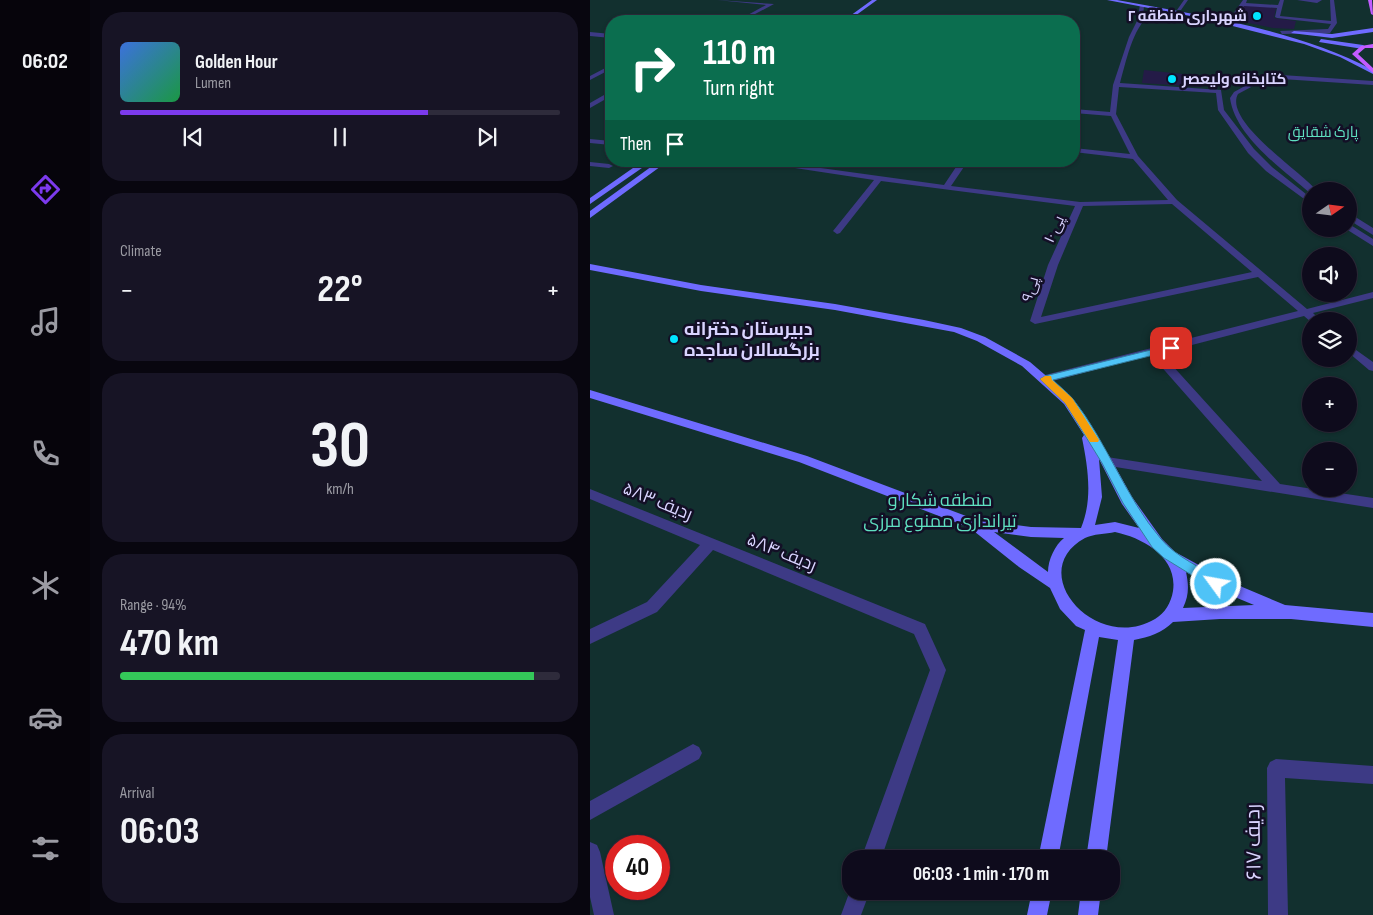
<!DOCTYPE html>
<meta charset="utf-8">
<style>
body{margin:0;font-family:"Sofia Sans Condensed",Cairo,sans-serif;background:#171425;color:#f1f3f6;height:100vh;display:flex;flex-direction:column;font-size:19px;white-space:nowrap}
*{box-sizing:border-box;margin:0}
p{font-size:16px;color:#9b9ba3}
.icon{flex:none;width:28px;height:28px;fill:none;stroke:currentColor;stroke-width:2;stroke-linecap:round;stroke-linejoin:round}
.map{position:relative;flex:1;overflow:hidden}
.side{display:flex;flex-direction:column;gap:12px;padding:12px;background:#08060f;width:500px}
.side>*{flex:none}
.guide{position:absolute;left:15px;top:15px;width:475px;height:152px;border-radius:20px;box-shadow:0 1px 4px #0004,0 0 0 1px #2e2b3b;background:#0b6e4f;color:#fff;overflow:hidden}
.needle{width:32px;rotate:76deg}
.fabs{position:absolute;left:712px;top:182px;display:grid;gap:10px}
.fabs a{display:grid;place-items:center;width:55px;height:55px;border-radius:50%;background:#0e0b1c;box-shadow:0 1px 4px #0004,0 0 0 1px #2e2b3b;font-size:25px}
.speed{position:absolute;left:15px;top:835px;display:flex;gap:10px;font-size:25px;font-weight:700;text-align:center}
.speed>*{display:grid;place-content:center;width:65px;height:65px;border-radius:50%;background:#0e0b1c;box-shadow:0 1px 4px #0004,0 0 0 1px #2e2b3b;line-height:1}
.speed .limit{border:8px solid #d22;background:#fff;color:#111}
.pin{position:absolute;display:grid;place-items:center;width:42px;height:42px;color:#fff;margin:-21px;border-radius:10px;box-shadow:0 2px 8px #0006}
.me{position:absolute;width:55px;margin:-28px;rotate:302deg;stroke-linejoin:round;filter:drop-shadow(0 0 4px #0008)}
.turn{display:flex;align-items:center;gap:18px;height:105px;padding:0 15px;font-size:22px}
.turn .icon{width:65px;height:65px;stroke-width:2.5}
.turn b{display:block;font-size:35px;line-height:42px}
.then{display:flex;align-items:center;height:48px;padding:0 15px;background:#0003;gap:10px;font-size:19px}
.big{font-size:38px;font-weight:700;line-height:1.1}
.side .card{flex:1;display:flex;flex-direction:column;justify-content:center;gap:8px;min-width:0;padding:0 18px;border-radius:20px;background:#171425}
.side .dial{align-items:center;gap:0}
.dial b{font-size:65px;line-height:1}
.song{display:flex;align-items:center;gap:15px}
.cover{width:60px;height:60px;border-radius:8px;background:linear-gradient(135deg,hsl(220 70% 55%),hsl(140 70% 35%))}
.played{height:5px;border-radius:2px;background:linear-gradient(90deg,#7c3aed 70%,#2e2b3b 70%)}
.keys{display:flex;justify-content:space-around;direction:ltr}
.heat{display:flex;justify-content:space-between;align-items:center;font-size:28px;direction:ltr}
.charge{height:8px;border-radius:4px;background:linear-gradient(90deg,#34c759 94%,#2e2b3b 0)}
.trip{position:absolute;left:252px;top:850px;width:278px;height:50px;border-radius:20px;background:#0e0b1c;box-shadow:0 1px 4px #0004,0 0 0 1px #2e2b3b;font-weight:700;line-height:50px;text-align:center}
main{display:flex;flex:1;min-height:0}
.dock{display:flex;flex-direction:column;width:90px;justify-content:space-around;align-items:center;background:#06040b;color:#9b9ba3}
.dock .icon{width:35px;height:35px}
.dock .on{color:#7c3aed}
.dock b{font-size:22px;color:#f1f3f6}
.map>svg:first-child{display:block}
</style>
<main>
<nav class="dock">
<b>06:02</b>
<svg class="icon on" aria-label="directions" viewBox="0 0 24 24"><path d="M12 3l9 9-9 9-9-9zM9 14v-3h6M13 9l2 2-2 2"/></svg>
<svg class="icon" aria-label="music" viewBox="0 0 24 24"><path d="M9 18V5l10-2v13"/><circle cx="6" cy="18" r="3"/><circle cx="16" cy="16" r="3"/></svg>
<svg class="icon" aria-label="phone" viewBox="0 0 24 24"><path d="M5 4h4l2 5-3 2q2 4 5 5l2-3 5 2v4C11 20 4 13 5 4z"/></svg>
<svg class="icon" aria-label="climate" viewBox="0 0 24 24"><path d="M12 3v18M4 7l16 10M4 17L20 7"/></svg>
<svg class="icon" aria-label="car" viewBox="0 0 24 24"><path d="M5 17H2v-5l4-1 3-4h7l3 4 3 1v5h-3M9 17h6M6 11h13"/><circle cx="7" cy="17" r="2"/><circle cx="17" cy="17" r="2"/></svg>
<svg class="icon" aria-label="filters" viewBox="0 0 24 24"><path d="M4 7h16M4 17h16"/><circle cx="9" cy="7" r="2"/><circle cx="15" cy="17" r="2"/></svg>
</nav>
<section class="side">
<div class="card">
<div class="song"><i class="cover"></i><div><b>Golden Hour</b><p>Lumen</p></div></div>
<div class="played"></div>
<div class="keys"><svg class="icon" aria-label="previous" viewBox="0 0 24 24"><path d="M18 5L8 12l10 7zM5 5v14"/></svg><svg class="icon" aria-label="pause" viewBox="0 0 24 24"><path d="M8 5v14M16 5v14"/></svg><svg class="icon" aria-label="next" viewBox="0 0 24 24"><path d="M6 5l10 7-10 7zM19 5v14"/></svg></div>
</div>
<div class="card"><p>Climate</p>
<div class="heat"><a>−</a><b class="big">22°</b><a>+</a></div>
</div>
<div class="card dial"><b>30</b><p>km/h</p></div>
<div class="card"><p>Range · 94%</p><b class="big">470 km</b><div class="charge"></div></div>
<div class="card"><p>Arrival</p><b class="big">06:03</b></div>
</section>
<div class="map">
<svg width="783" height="915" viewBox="0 0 783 915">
<rect width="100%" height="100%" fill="#130f26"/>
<path fill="#12302f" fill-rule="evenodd" d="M0,0H783V915H0ZM21,21H484V161H21ZM721,191H759V229H721ZM721,256H759V294H721ZM721,321H759V359H721ZM721,386H759V424H721ZM721,451H759V489H721ZM26,846H69V889H26ZM261,859H521V891H261Z"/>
<path fill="#241b47" d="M654,4L686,8L684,18L706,21L704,29L683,28L649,21Z
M554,70L612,76V87L552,83Z"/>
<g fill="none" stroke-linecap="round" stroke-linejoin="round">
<path fill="#3d3a85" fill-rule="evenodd" d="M127,0L184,4L152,21H147L176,5Z
M594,0H598L591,10H587Z
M653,0H657L656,3L688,5L690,0H694L690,16L741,21L740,0H744L747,23L740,33L692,34L690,31L738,29L741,24L687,18L685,17L687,8L654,6L642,21H638Z
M707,0H732L727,3Z
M550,5L554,6L553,17L560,13L588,11L590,12C582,16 569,12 560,16C543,25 535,66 530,83L631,90L634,110L664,149L682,167L721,198V204L676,171L658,153L628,110L626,93L529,87L526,114L548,156L587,200L717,309L783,292V298L723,313L731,321L721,322L714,316L571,353L690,484L783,498V508L513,465L511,462L513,459L517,457L672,481L561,355L455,383L449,379L455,375L708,311L668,277L445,324L440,321L458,265L485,206L291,181L250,233L247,234L243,231L284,180L158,161H180L354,185L370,161H378L361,186L490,202L578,200L543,159L484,152V148L540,154L521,116L484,113V109L520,112L523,85L539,37L547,21ZM582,204L662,272L451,317L468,265L493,206Z
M274,14H276L286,21H280L272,16Z
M0,32L21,34V38L0,36Z
M21,65V69L0,80V76Z
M677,74L783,81V85L678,78L648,94C633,121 713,173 727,191L720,193C692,169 645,136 640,98L644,92Z
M21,91V96L0,108V103Z
M0,139L21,141V145L0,143Z
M0,162L19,164L23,166L19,168L0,166Z
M759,213L783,228V235L759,220Z
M759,224L783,239V246L756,229H759Z
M759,345L783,362V371L779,370L759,353Z
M0,489L335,624L356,670L291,859H271L340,670L324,634L123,550L67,612L0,644V629L57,602L110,545L0,499Z
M103,744L109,747L112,753L109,759L0,820V801Z
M686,759L783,766V784L695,778L698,915H678L677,768L680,762Z
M0,842L7,845L10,852L24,915H4L0,897Z
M261,888V891H280L271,915H251Z"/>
<path fill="#6f6bff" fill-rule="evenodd" d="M282,0H287L258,21H253Z
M517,0H527C613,16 704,29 783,70V74L750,57L714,44L611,18Z
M783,28V32L742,38L701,33L704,31L742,34Z
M731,39L773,45L776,47L773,49L729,42Z
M53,161H62L0,204V198Z
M69,161H78L0,218V211Z
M0,264L111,285L245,304L334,320L371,328L395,337L440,362L482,398L521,459L542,497L572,539L585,552L638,581L695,605L783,613V627L701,619H630L583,622C572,633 559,637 544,640L516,859H496L528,640L509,637L468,859H448L495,630L486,626L470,609L460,588L429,567L380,528L209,462L0,398V390L217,456L384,519L441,527L491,528C503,499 498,468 492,438L494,435L474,404L432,366L387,341L364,332L245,310L111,291L0,270ZM509,459L532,504L549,528L525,522L505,525L512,497ZM404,532L441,537L474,538C465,545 458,560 458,572ZM525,532C553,538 588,557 583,591C581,603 575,613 565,619C506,654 433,572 495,538C503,534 516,534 525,532ZM596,572L628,590L664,605L593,608C599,595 599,586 596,572Z
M442,891H462L457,915H437Z
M491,891H511L508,915H488Z"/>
<path fill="#c25bff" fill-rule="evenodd" d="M778,0H782L783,15L781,14Z
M783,44V48H775L768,54L783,68V73L762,54L771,46Z"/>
</g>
<path fill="#4fc3f7" stroke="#337fa1" d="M581,345L585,348L584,350L463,380C469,386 477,392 483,399C517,442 535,497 571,539C586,557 612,568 631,580L633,584L631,588L626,590L574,558L562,547L533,503L512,463L475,403L450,379L455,376Z"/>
<path fill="#f59e0b" d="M455,376H461L462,380L482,398L509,440L508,442H500L475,403L452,381L450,379Z"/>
<g fill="#00e5ff" stroke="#130f26" stroke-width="2">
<circle cx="667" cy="16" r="5"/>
<circle cx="582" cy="79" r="5"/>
<circle cx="84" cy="339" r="5"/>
</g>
<g text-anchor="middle" stroke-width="5" stroke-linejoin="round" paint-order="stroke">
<g font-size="15" font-weight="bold" fill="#d9d4ff" stroke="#130f26" text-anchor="end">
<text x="657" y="21">شهرداری منطقه ۲</text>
<text x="592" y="84" text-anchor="start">کتابخانه ولیعصر</text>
</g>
<g font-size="15" fill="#5fe0c0" stroke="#130f26">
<text x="733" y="137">پارک شقایق</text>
</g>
<g font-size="15" fill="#d9d4ff" stroke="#130f26">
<text transform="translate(464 229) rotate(-66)" y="5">پی ۱۰</text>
<text transform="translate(440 289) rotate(-73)" y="5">پی۹</text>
</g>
<g font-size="18" font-weight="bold" fill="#d9d4ff" stroke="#130f26" text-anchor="start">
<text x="94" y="335">دبیرستان دخترانه<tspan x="94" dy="21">بزرگسالان ساجده</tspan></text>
</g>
<g font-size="18" fill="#5fe0c0" stroke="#130f26">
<text x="350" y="506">منطقه شکار و<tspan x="350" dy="21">تیراندازی ممنوع مرزی</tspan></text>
</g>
<g font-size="18" fill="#d9d4ff" stroke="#130f26">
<text transform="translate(68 501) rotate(22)" y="6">ردیف ۵۸۳</text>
<text transform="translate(192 552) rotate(22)" y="6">ردیف ۵۸۴</text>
</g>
<g font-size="21" fill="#d9d4ff" stroke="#130f26">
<text transform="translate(663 842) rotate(-91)" y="7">ردیف ۶۱۷</text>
</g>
</g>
</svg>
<div class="fabs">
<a><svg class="needle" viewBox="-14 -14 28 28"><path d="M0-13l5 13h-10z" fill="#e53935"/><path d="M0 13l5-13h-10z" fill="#9b9ba3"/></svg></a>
<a><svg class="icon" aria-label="sound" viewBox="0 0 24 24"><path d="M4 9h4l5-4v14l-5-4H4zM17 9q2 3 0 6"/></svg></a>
<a><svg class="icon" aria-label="layers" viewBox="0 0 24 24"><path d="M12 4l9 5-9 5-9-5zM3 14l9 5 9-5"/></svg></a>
<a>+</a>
<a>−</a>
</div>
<div class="speed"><div class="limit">40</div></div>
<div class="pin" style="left:581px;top:348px;background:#d93025"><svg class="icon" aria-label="arrive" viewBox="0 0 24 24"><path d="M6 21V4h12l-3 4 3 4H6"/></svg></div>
<svg class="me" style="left:626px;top:584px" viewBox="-20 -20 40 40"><circle r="17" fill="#4fc3f7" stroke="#fff" stroke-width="3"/><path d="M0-11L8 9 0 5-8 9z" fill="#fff"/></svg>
<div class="trip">06:03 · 1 min · 170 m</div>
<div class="guide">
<div class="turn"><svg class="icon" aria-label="right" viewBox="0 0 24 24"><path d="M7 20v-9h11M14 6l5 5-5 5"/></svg><div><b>110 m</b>Turn right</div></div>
<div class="then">Then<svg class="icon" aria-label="arrive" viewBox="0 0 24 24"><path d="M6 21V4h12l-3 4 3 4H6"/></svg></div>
</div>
</div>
</main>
